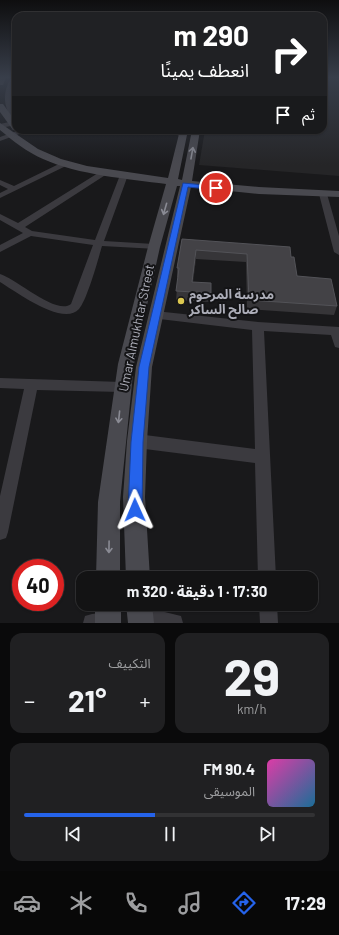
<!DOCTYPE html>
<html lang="ar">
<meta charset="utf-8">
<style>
body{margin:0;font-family:Barlow,"Noto Sans Arabic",sans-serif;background:#202022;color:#f1f3f6;direction:rtl;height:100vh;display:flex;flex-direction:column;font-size:15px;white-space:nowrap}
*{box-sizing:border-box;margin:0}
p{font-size:13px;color:#9d9ea0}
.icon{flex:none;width:22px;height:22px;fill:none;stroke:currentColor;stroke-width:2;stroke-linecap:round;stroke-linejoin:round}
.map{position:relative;height:623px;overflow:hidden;direction:ltr}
.side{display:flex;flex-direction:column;gap:10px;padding:10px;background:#0a0a0b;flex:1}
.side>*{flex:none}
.hud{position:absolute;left:12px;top:12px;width:315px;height:122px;border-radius:12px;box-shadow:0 1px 3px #0004,0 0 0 1px #323234;direction:rtl;background:#202124;color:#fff;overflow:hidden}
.speed{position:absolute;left:12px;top:559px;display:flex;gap:8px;font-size:20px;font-weight:700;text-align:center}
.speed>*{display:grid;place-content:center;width:52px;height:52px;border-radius:50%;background:#131314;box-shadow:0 1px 3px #0004,0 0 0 1px #323234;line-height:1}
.speed .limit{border:6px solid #d22;background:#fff;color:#111}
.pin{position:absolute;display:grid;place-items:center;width:34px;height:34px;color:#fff;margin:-17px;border:2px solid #fff;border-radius:50%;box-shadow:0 1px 4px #0007}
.me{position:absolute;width:44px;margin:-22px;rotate:359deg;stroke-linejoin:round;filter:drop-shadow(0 0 3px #0008)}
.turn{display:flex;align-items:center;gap:14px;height:84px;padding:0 12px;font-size:18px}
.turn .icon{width:52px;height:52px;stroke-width:2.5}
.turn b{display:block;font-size:28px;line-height:34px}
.then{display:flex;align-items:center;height:38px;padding:0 12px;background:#0003;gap:8px;font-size:15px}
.big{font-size:30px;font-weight:700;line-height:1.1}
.side .card{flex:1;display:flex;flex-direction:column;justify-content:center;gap:6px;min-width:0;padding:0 14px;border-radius:12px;background:#202022}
.side .dial{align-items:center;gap:0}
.dial b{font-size:52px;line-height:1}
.song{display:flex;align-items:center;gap:12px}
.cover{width:48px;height:48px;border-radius:6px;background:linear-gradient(135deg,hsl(320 70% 55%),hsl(200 70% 35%))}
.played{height:4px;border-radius:2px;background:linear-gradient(90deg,#2563eb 45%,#323234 45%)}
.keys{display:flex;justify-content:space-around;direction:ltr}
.heat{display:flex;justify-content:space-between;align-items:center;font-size:22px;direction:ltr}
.side .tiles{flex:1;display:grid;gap:10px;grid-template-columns:1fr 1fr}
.card:last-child{grid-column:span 2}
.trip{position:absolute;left:76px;top:571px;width:242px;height:40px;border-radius:12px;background:#131314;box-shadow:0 1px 3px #0004,0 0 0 1px #323234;font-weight:700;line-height:40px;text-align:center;direction:rtl}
.tab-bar{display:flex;height:64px;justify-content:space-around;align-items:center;background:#080808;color:#9d9ea0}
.tab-bar .icon{width:28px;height:28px}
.tab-bar .on{color:#2563eb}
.tab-bar b{font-size:18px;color:#f1f3f6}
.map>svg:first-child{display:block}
</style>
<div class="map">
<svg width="339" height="623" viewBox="0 0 339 623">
<rect width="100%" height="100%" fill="#19191b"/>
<path fill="#252527" d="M323,78H339V176L199,165L205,130H323Z"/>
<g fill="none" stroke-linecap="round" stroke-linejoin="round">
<path fill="#3b3a3f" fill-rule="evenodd" d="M11,78H16C5,98 16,106 16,125L0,128V124L14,121C3,108 2,93 11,78Z
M20,130L23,132L22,133L0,141V137Z
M163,130H173L186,135L183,137Z
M63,162H66L70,164L0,198V193L8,189L0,185V180L14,186Z
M103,170H109L110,172L25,227L32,231L95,240L120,175L124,173L128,175L104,241L154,244L159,247L157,249L102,246C98,260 87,300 79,309C63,327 15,291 0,282V274C15,278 57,316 71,304L93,245L31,236L0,252V245L23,233L0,220V214L18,223Z
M320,192H323L327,194L339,236V255L334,252L319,194Z
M155,311L258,322L339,327V348L335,347L331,335L264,331L276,578H258L255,463L137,448L132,446L130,441L132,436L137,434L255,449L252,330L151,318L149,315L151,312Z
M0,378L122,382L127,383L128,387L127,391L122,392L37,390L8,532L6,538L0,540V496L24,389L0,388Z
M259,604H277L278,623H260Z
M140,606L181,616L183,623H137L133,622L131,615L133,608Z
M108,612L115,614L117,621V623H83L85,616L92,614Z"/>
<path fill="#49494f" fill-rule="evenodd" d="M0,78H6L3,85H0Z
M0,104H3L16,122V130H18H13L0,112Z
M0,123L38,149L61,159L87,166L168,178L180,130H188L178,179L182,180L192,130H200L192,181L259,187L339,191V197L259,194L191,187L152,367L147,441L145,497L150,578H126L123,497L127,441L136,367L180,186H177L160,247L134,364L120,502V578H96L98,502L118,364L148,247L166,184C129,179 78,175 43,159C27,152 13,141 0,130Z
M95,604H121V623H95Z
M126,604H152L154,623H128Z"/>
</g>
<path fill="#363538" d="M182,239L291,257L297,276L337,306L334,315L247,309L246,262L196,259L193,282L211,293L210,302L176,300L178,277H177V268Z"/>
<path fill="#252426" d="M196,250V259L192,291V282Z"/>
<path fill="#434246" stroke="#535358" d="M182,239L290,247L291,257H294L297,276L331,279L337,306L249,300L247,254L196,250L192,282L211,283V293L176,291L179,268H177Z"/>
<defs><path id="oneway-shaft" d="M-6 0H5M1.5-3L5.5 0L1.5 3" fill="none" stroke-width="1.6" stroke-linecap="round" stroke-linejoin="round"/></defs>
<g stroke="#8a8b94">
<use href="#oneway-shaft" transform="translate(192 153) rotate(-80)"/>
<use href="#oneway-shaft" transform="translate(165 209) rotate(106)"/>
<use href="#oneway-shaft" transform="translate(119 417) rotate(96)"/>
<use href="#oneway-shaft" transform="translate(109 547) rotate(91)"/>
</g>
<linearGradient id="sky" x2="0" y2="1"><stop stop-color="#0e0e0f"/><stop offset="0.47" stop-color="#383e4a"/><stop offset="1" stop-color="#383e4a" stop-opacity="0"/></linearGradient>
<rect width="339" height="165" fill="url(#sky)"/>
<path fill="#2563eb" stroke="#184099" d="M183,183L216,186L220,188L216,190L188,187L149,367L143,442L142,510L140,515L135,517L130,515L128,510L131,442L139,367Z"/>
<circle fill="#dcc850" stroke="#141416" stroke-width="1.5" cx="181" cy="301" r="4"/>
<g text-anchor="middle" stroke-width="4" stroke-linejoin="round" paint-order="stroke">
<g font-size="13" font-weight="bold" fill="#adaeb9" stroke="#141416" text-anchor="start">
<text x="189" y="299">مدرسة المرحوم<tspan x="189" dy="15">صالح الساكر</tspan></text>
</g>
<g font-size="13" fill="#adaeb9" stroke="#141416">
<text transform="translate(136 328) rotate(-78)" y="5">Umar Almukhtar Street</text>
</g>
</g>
</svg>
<div class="speed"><div class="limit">40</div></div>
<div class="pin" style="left:216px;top:188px;background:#d93025"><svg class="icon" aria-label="arrive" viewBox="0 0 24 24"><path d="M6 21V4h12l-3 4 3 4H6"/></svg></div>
<svg class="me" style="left:135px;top:510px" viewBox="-20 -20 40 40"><path d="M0-17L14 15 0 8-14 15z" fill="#2563eb" stroke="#fff" stroke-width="4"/></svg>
<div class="trip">17:30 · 1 دقيقة · 320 m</div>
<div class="hud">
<div class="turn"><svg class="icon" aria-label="right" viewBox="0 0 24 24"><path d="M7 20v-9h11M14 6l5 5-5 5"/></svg><div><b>290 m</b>انعطف يمينًا</div></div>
<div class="then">ثم<svg class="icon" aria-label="arrive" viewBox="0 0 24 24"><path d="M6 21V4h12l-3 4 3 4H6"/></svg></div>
</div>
</div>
<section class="side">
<div class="tiles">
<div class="card dial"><b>29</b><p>km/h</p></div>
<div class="card"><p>التكييف</p>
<div class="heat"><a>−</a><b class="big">21°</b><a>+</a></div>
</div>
<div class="card">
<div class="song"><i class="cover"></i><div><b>90.4 FM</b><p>الموسيقى</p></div></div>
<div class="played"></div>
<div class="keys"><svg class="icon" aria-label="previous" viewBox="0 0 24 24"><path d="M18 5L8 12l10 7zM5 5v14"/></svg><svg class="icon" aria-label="pause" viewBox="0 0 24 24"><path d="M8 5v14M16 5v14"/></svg><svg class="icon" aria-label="next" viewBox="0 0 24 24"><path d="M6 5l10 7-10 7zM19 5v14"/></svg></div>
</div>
</div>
</section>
<nav class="tab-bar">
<b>17:29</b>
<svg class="icon on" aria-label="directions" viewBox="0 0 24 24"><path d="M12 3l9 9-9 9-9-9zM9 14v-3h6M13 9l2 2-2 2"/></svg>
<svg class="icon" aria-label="music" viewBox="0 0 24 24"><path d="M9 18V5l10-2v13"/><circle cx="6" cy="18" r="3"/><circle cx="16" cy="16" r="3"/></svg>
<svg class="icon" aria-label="phone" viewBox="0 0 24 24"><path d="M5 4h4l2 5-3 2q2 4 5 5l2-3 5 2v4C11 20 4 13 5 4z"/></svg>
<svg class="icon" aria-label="climate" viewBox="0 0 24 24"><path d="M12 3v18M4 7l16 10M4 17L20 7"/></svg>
<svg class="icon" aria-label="car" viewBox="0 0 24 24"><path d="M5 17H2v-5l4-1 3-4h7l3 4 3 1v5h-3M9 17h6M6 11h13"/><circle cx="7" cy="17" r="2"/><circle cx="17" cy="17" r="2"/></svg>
</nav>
